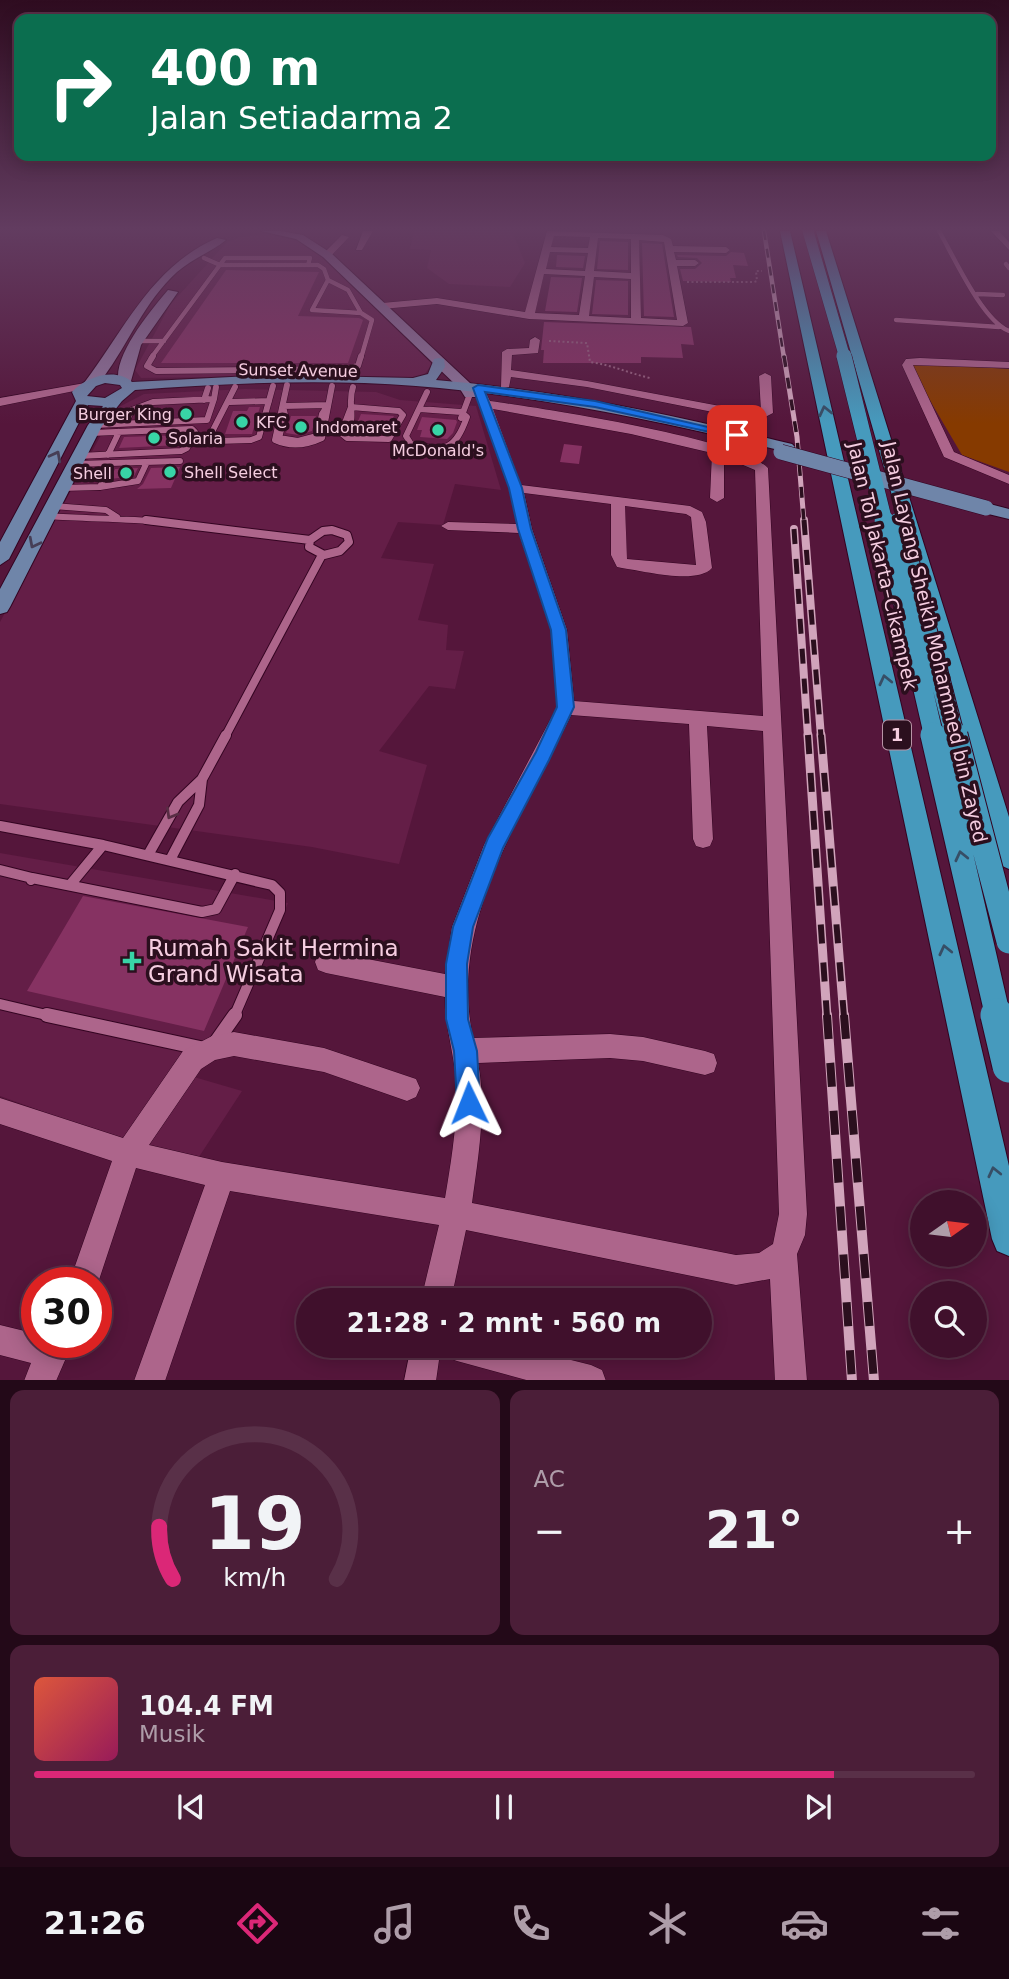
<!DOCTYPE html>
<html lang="id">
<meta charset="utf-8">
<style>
body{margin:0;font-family:"DejaVu Sans",sans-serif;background:#4b1e38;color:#f1f3f6;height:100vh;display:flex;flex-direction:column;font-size:26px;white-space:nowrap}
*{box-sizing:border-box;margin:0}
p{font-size:23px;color:#ae9da9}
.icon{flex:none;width:38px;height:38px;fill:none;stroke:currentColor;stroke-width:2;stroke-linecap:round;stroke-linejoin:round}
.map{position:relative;height:1380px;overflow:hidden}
.sheet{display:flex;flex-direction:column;gap:10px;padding:10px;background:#230918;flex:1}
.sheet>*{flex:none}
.hud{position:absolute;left:14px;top:14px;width:982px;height:147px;border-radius:14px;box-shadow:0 4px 18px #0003,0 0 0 2px #593048;background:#0b6e4f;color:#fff;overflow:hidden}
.needle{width:46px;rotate:76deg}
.controls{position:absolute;left:910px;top:1190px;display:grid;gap:14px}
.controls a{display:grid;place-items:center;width:77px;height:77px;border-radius:50%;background:#40102c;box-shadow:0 4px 18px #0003,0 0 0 2px #593048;font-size:35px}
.speed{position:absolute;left:21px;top:1267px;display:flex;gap:14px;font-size:35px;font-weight:700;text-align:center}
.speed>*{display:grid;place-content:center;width:91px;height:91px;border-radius:50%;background:#40102c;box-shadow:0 4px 18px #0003,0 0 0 2px #593048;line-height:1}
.speed .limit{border:10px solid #d22;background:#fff;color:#111}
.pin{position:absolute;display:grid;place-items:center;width:60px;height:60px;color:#fff;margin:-30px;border-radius:14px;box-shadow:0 4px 10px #0006}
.me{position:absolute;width:77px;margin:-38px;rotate:358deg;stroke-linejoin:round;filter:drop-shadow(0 0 5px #0008)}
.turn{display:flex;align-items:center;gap:24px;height:147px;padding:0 21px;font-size:32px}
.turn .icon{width:91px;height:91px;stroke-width:2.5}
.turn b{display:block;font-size:49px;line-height:60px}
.big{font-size:52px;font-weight:600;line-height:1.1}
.sheet .widget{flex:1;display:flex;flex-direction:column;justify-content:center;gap:10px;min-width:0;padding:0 24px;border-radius:14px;background:#4b1e38}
.sheet .dial{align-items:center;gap:0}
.dial svg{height:182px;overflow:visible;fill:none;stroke:#593048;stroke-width:7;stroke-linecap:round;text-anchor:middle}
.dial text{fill:#f1f3f6;stroke:none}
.song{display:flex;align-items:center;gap:21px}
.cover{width:84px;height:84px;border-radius:10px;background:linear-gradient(135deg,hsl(10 70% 55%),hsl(330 70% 35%))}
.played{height:7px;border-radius:4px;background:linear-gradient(90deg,#db2777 85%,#593048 85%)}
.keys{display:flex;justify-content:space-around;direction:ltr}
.heat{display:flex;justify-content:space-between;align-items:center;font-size:38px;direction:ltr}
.sheet .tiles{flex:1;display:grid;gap:10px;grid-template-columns:1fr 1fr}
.widget:last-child{grid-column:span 2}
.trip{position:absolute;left:296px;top:1288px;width:416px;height:70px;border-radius:35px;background:#40102c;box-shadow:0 4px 18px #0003,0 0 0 2px #593048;font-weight:600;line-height:70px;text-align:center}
.tabs{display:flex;height:112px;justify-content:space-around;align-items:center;background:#1a0612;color:#ae9da9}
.tabs .icon{width:49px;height:49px}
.tabs .selected{color:#db2777}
.tabs b{font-size:32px;color:#f1f3f6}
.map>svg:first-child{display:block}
</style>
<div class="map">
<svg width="1009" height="1381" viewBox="0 0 1009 1381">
<rect width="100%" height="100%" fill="#55163b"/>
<path fill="#641e47" d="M414,231H512L525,263L510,287L449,284L427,268L431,250L410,249Z
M265,234L298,241L319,254L432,364L424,375L413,378L282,376L141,378L135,370L170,305L227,242L241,237Z
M245,389L376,392L400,400L476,406L501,490L455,484L443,525L398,522L381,558L434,564L418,620L448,625L446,650L464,651L455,689L429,686L379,751L427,765L399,864L312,847L0,804V622L115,409L144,394Z
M0,853L288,903L241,1018L194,1077L242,1091L193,1166L0,1096Z"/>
<path fill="#863a00" d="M908,363L1009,369V472L962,455Z"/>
<path fill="#863262" d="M600,241L628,242V270L597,269Z
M642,243L662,244L674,317L644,316Z
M731,252L744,253L748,266L733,265L736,278H730L731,282L683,281L680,269H695L702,263L697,258L678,257L677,255L726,256Z
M557,255L585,256L583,268L556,267Z
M226,270L319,272L298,316L359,318L363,320L348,363H161Z
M551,277L582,278L577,312L545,311Z
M596,280L628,281V315L592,314Z
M544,322L691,327L694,345L681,344L683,358L641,357V363H543L544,350H541Z
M249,407H260L252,434H225L233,411H247Z
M361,414L394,416L385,433L354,431Z
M291,416H316L312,431L298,435L286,433Z
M422,417L456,420L457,422L453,433L447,439L420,437L422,430H417Z
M186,435L180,445L119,448L124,437Z
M564,444L582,446L579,464L560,462Z
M180,467L171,488L137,489L143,484L151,468Z
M138,468L134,476L110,479L115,469Z
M83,896L248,927L204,1031L27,991Z"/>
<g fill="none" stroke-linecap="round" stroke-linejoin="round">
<g stroke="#330421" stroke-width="5">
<path id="lane-far4" d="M939,231C954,257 982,320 1009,331
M204,258L220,265H318L324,269
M1006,264L1009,268
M324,269L328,280L312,310L361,313L372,320L361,358
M328,280L348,290L361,313
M977,294L1003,295
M896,320L999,327
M139,341H164
M151,358L225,258H310L308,265"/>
</g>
<g stroke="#330421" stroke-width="7">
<path id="lane-far3" d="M153,356L147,366L156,371L347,369L358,366L361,356
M287,385L275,440C290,447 307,445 322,438L332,386
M235,387L211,434L217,441L251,440L259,437L273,386
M427,392L406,436L411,444C446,452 455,450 467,417L461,412
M204,400L208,388
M230,402L269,401
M328,405L322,414L317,436L298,441L279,438L285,415L283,406Z
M351,407L399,411L403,415L389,439L347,438L341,433Z
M419,409L461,412
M461,418L470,394
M117,420L128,418L132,410L153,402L214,399L216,387
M95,425L207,420L214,399
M348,431C356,413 347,405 353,387
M108,455L119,432
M79,456L181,451L187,448L195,432L192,429L91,433
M75,464L180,461
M100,487L111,463
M62,488L100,487L138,481L147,462
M53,506L106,510L117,517
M48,516C86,519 123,518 161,522"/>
</g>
<g stroke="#330421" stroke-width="10">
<path id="lane-far2" d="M146,520L310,540
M332,530L347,535L349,542L340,551L324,555L309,547L310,540L323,531Z
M225,737L322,555"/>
</g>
<g stroke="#330421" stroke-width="12">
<path id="lane-far1" d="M0,826L103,845L272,885L280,893V910L234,1017
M148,855L178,802L202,779L226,735
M170,860L199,805L202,779
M0,870L32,878L31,880
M32,878L202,912L216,909L235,874
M70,885L103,845
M0,1004L55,1017"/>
</g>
<g stroke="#330421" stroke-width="16">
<path id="lane" d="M47,1015L200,1048
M216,1042L235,1015"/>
</g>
<g stroke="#330421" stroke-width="1">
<path id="street" d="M363,231H373L362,250H356Z
M547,231L663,235L671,239L673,246L726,247L730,250L726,253L674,252L676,260H695L699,263L695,266H677L688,323L683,326L529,319L437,304L382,309L377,306L382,303L437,298L525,312ZM554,236L590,237L588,248L551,247ZM598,238L631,239V273L594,271ZM639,240L664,242L677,320L641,318ZM550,252L588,253L585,271L546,269ZM544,274L585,276L579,315L535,313ZM594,277L631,279V318L589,316Z
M991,231H999L1009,242V250Z
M342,235L349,237L330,257H324V253Z
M535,337L540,340L538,353L512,355L511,370L587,381L757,413L761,411L759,376L765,373L771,376L773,413L758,421L587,387L511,377L509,387H501L502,352L507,349L529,348L530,340Z
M920,358L1009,362V368L913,365L954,452L1009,475V484L944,457L902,365L906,359Z
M85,383L89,384V388L0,406V398Z
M479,395H487L490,401C540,408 738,438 768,468L807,1214L805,1235L797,1254L807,1381H775L770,1279L736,1285L466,1230L451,1300H421L439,1225L230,1191L165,1381H134L205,1185L136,1168L96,1289V1283H69L112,1161L0,1124V1098L123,1138L183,1051L212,1036L234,1032L324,1048L416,1079L420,1088L416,1097L407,1101L324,1072L234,1056L215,1060L201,1069L149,1145L222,1162L445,1198C451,1163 459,1114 456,1078C453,1051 445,1025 445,997L326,973L318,970L315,962L318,954L326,951L445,974L452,927L484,845L557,707L551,630L519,533L448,530L441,526L448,522L517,524L509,488L477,397ZM493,409L631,434L712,453L710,498L717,502L724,498V457L755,470L763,716L574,701L567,630L532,529L524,493L611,504V555L617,567L622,568C644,571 697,585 712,568L706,522L702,512L690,506L521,485ZM625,506L686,514L691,517L696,565L627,559ZM571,715L689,724L693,839L696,846L703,848L710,846L713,839L707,726L763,731L779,1214L773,1244L759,1253L736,1255L472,1203C478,1158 487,1108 478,1063L610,1058L643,1061L705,1075L714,1072L717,1063L714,1054L705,1051L643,1037L610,1034L473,1038C448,919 523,817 571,715Z
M0,1325L37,1334V1342H73L56,1381H24L31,1363L0,1355Z
M411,1346H441L436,1381H404Z
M442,1346H515L591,1365L602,1370L606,1381H530L457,1361L446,1357Z"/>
</g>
<g stroke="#330421" stroke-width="2">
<path id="secondary" d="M261,231H280L303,235L331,253L471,384L477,394L475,397H465L460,389L323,257L296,239Z
M217,238L226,240C211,252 192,259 177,272C144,302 129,343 103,378L96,386H86L84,383C125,329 151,267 217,238Z
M168,290L178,292L141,345L131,381L129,384H119C111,357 152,309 168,290Z"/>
</g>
<g stroke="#330421" stroke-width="2">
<path id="primary" d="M439,358L444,359L445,367L436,380C557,390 675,415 792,444L795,447L787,452C665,422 542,396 416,386C323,379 229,383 135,390L122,401L102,426L10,607L7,612L0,614V589L88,425L103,406L88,405L9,559L0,565V542L76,401L72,392C86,377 115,367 132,382L272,375L413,378L428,374L434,359ZM105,383L120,385L122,388L105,398L87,396L96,386Z
M986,503L1009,509V519L980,512L978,508L980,504Z"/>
</g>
<g stroke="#330421" stroke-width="2">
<path id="highway" d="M780,231H790L1009,1166V1256L997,1251L992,1239Z
M816,231H826L1009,817V869L1000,865L996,857Z"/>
</g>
<path stroke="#97627f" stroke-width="2" stroke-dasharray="2 2.5" stroke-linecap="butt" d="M687,282H754L757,281L756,271H762
M549,341L587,343L590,362C612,365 628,373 650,378"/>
<use href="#lane-far4" stroke="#ad658b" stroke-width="4.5"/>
<use href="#lane-far3" stroke="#ad658b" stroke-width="6"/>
<use href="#lane-far2" stroke="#ad658b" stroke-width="8"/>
<use href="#lane-far1" stroke="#ad658b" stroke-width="10"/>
<use href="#lane" stroke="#ad658b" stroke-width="14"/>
<use href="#street" fill="#ad658b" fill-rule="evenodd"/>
<use href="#secondary" fill="#8e759a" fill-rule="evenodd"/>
<use href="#primary" fill="#6f85a9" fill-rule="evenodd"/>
<use href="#highway" fill="#469abd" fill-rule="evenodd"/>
<g stroke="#d1a4bb" stroke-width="4.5">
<path id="rail-far4" d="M764,231L784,358"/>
</g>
<g stroke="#d1a4bb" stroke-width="5">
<path id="rail-far3" d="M784,356L797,437L804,522"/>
</g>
<g stroke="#d1a4bb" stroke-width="8">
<path id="rail-far2" d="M804,520L821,737
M794,529L808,737"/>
</g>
<g stroke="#d1a4bb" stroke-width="9">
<path id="rail-far1" d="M808,735L827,1017
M821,735L844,1017"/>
</g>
<g stroke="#d1a4bb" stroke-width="10">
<path id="rail" d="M827,1015L852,1381
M844,1015L874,1381"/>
</g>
<use href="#rail-far4" stroke="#2b0f1e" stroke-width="2.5" stroke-dasharray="9" stroke-linecap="butt"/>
<use href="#rail-far3" stroke="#2b0f1e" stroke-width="3.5" stroke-dasharray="11" stroke-linecap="butt"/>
<use href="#rail-far2" stroke="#2b0f1e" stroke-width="5" stroke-dasharray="15" stroke-linecap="butt"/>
<use href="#rail-far1" stroke="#2b0f1e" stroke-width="6" stroke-dasharray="19" stroke-linecap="butt"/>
<use href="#rail" stroke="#2b0f1e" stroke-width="8" stroke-dasharray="24" stroke-linecap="butt"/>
<g stroke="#330421" stroke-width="16" stroke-linecap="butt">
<path id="primary-bridge" d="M781,452L986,508"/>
</g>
<g stroke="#330421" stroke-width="12" stroke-linecap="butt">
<path id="highway-bridge-far4" d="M808,231L845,358"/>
</g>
<g stroke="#330421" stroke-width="16" stroke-linecap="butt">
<path id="highway-bridge-far3" d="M844,356L885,522"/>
</g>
<g stroke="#330421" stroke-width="21" stroke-linecap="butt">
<path id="highway-bridge-far2" d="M884,520L934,737
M899,522L955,737"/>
</g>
<g stroke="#330421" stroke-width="27" stroke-linecap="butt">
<path id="highway-bridge-far1" d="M933,735L998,1017
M955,735L1009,941"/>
</g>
<g stroke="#330421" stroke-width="35" stroke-linecap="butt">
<path id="highway-bridge" d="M997,1015L1009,1066"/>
</g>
<use href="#primary-bridge" stroke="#6f85a9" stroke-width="15"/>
<use href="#highway-bridge-far4" stroke="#469abd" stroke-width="11"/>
<use href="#highway-bridge-far3" stroke="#469abd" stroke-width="15"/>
<use href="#highway-bridge-far2" stroke="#469abd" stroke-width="19"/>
<use href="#highway-bridge-far1" stroke="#469abd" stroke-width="25"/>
<use href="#highway-bridge" stroke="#469abd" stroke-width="33"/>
</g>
<defs><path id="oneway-chevron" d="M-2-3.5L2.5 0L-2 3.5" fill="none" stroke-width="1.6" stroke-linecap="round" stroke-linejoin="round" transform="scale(1.75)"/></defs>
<g stroke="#374e66">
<use href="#oneway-chevron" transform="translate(825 411) rotate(-103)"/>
<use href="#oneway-chevron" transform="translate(885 680) rotate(-103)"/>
<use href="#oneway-chevron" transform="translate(961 856) rotate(-103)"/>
<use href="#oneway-chevron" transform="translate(945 950) rotate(-103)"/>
<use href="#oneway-chevron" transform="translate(994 1172) rotate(-103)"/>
</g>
<g stroke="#463e56">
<use href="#oneway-chevron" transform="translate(56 456) rotate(-62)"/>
<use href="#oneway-chevron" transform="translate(34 543) rotate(117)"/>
</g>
<use stroke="#582d44" href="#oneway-chevron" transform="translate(171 814) rotate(120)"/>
<linearGradient id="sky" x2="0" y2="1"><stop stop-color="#2f0c20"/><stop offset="0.54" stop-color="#623c60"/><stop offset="1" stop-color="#623c60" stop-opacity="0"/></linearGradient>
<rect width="1009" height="424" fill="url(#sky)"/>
<path fill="#1a73e8" stroke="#114b97" stroke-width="2" d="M478,385L595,401L743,435L737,438L595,407L485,392L522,488L531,529L566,630L574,707L549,760L503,848L473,927L467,964L468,1019L477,1051L480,1103L477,1111L469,1115L460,1111L457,1103L454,1051L446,1019V964L453,927L488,838L536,752L557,707L551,630L518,529L509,488L473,388Z"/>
<g fill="#38d4a6" stroke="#2b0f1e" stroke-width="2.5">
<circle cx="186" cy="414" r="7"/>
<circle cx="242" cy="422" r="7"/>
<circle cx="301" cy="427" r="7"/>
<circle cx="438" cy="430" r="7"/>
<circle cx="154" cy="438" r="7"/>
<circle cx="170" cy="472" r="7"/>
<circle cx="126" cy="473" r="7"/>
<path d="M128.5 950.5h7v7h7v7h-7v7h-7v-7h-7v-7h7z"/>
</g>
<g text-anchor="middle" stroke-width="7" stroke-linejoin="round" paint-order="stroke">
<g font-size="16" fill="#f5cde0" stroke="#2b0f1e">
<text transform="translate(298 370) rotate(1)" y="6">Sunset Avenue</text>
</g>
<g font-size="16" fill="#f5cde0" stroke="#2b0f1e" text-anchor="start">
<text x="172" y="420" text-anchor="end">Burger King</text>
<text x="256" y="428">KFC</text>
<text x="315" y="433">Indomaret</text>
<text x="168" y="444">Solaria</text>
<text x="438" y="456" text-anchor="middle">McDonald's</text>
<text x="184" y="478">Shell Select</text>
<text x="112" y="479" text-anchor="end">Shell</text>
</g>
<rect fill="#2b0f1e" stroke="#b894a6" stroke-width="2" x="883" y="720.5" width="28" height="29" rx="5"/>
<g font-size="18" font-weight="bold" fill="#f5cde0">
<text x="897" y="741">1</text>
</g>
<g font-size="19" fill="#f5cde0" stroke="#2b0f1e">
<text transform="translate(883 566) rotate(77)" y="7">Jalan Tol Jakarta–Cikampek</text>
<text transform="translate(935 642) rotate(77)" y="7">Jalan Layang Sheikh Mohammed bin Zayed</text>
</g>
<g font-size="23" fill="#f5cde0" stroke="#2b0f1e" text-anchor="start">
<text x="148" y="956">Rumah Sakit Hermina<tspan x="148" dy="26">Grand Wisata</tspan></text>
</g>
</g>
</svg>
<div class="controls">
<a><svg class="needle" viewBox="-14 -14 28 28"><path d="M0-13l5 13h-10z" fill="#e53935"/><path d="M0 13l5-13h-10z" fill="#ae9da9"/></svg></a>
<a><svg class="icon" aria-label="search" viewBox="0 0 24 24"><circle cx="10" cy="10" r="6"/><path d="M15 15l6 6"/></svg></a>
</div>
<div class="speed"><div class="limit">30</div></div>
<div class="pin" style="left:737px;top:435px;background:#d93025"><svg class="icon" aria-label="arrive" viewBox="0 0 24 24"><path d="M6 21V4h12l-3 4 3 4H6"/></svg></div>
<svg class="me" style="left:469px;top:1103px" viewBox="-20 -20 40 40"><path d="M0-17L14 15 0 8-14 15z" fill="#1a73e8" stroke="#fff" stroke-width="4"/></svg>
<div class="trip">21:28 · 2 mnt · 560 m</div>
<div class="hud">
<div class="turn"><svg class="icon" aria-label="right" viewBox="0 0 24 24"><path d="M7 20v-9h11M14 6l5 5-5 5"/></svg><div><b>400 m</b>Jalan Setiadarma 2</div></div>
</div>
</div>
<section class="sheet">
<div class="tiles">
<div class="widget dial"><svg viewBox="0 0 100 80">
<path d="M14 69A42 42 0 1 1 86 69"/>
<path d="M14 69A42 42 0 0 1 8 46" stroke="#db2777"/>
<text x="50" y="56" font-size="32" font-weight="700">19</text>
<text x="50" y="72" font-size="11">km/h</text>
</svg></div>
<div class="widget"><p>AC</p>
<div class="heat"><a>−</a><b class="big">21°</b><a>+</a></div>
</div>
<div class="widget">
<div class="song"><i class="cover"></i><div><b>104.4 FM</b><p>Musik</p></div></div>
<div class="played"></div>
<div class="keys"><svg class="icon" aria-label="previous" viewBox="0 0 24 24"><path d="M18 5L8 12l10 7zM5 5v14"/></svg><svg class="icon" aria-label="pause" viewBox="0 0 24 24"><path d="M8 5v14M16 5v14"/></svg><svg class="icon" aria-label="next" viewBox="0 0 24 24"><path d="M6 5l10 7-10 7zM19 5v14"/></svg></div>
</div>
</div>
</section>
<nav class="tabs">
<b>21:26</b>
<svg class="icon selected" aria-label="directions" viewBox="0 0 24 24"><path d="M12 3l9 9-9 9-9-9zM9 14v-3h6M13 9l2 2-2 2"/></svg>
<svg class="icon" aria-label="music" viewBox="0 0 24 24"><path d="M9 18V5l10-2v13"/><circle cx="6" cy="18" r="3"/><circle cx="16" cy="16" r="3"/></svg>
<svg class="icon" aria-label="phone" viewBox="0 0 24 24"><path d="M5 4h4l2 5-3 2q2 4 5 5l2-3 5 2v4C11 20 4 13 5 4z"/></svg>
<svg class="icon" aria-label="climate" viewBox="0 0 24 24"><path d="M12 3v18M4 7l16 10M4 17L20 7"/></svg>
<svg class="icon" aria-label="car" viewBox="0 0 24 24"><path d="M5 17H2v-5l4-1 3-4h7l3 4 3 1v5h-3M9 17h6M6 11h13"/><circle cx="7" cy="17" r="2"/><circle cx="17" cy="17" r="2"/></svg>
<svg class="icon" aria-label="filters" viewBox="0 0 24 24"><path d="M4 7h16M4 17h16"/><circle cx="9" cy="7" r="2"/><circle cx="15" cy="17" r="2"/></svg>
</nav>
